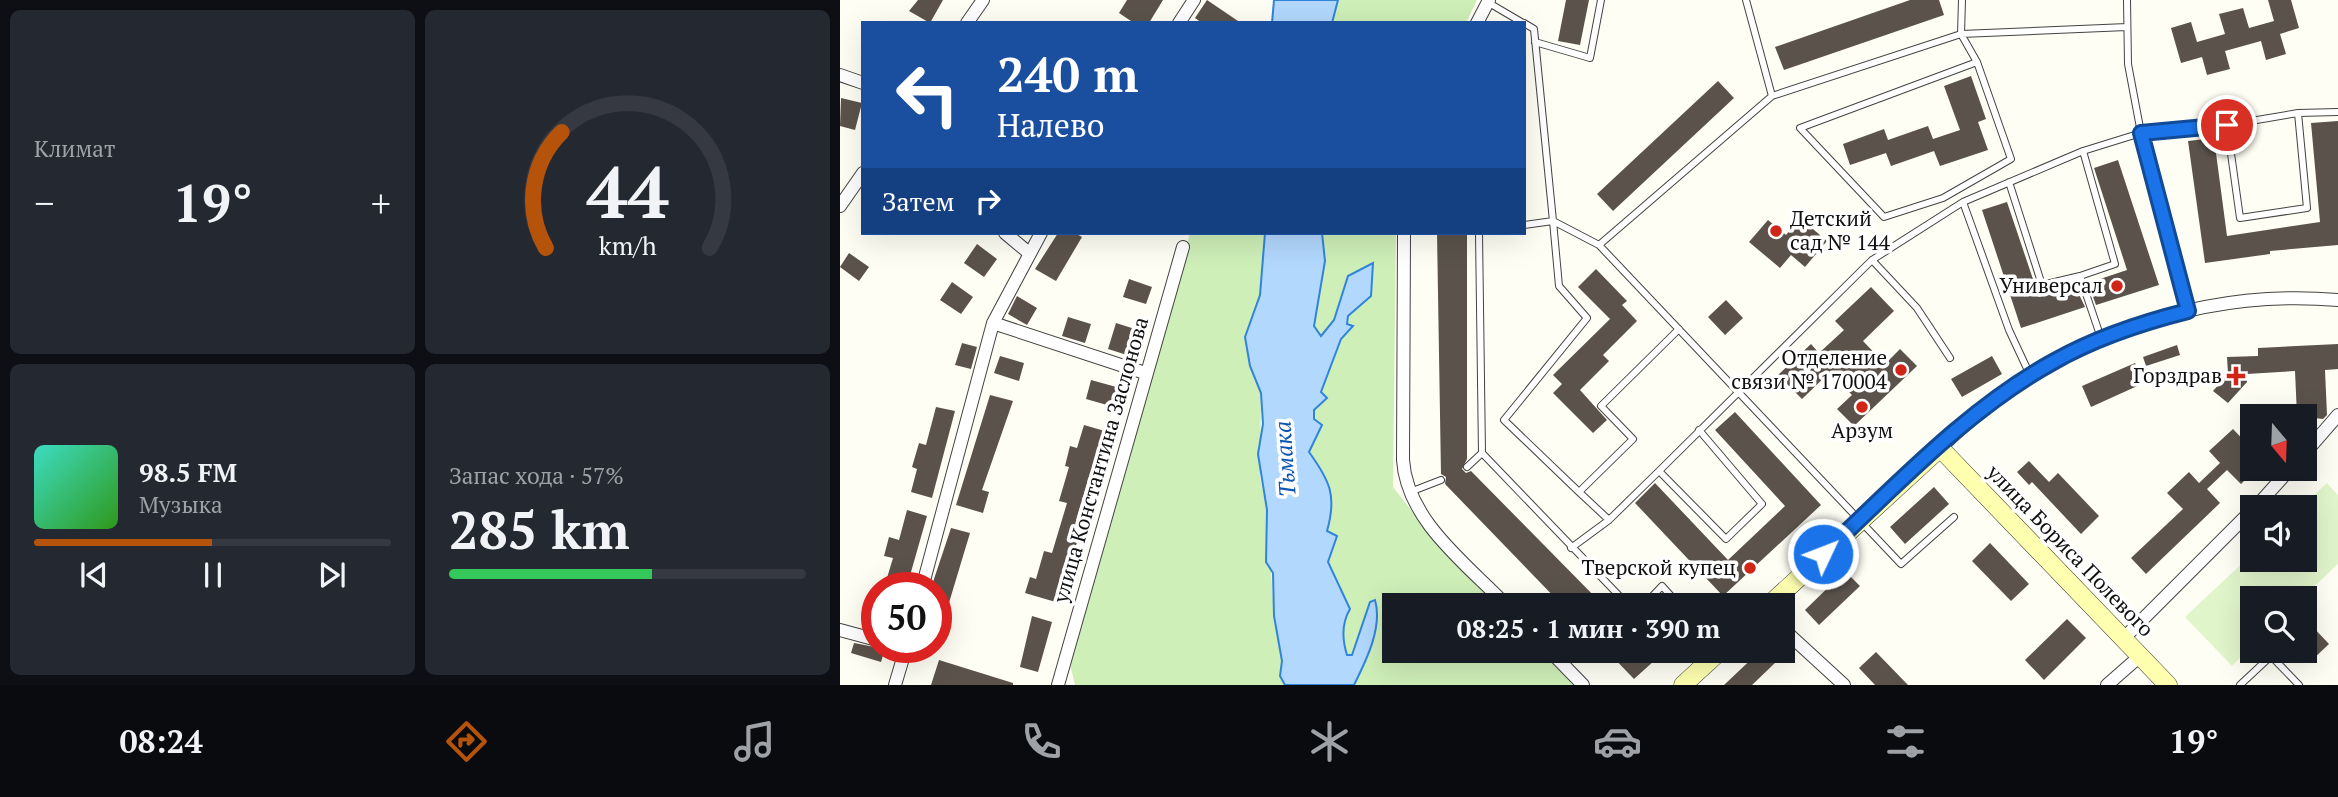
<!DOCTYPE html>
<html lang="ru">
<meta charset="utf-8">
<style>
body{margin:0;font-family:"PT Serif",serif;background:#242831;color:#f1f3f6;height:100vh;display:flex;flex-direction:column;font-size:26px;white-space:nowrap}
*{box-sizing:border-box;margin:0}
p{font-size:23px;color:#9ea1a6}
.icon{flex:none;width:38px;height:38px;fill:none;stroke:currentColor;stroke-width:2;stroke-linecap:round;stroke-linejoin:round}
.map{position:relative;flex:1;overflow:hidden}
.drawer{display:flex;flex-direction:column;gap:10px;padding:10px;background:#0d0f14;width:840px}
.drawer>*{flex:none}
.top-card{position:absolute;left:21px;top:21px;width:665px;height:214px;border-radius:0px;box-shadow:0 7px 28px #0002;background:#1a4fa0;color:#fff;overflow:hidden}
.needle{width:46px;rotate:161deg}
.controls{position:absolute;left:1400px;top:404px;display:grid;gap:14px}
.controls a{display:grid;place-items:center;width:77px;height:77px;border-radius:0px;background:#171b24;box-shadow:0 7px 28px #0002;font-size:35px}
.speed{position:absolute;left:21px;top:572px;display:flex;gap:14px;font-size:35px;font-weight:700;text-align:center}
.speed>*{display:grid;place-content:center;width:91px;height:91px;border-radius:50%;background:#171b24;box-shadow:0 7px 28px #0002;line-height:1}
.speed .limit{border:10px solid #d22;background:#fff;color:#111}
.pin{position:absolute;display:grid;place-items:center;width:60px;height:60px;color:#fff;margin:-30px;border:4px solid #fff;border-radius:50%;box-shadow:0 2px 7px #0007}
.me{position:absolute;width:77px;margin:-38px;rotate:47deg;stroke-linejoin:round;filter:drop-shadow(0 0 5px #0008)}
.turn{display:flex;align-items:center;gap:24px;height:147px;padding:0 21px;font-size:32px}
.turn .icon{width:91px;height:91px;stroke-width:2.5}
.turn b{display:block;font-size:49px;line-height:60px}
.then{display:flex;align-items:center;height:66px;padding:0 21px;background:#0003;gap:14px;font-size:26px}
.big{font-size:52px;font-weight:600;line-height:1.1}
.drawer .widget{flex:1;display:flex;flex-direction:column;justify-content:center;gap:10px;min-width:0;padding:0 24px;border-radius:10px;background:#242831}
.drawer .dial{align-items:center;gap:0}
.dial svg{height:182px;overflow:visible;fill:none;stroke:#363941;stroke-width:7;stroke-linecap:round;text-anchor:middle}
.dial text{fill:#f1f3f6;stroke:none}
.song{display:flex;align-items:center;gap:21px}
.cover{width:84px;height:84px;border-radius:10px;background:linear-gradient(135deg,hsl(170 70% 55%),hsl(110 70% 35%))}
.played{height:7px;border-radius:4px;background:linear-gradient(90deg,#b45309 50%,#363941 50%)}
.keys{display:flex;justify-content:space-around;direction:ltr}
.heat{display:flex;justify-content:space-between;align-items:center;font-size:38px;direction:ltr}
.charge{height:10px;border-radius:5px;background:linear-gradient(90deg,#34c759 57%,#363941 0)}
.drawer .tiles{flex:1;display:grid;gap:10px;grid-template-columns:repeat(2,1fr)}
.trip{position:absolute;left:542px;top:593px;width:413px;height:70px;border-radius:0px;background:#171b24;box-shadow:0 7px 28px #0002;font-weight:600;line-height:70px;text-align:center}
.tabs{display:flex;height:112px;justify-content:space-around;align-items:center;background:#090b0e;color:#9ea1a6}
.tabs .icon{width:49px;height:49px}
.tabs .on{color:#b45309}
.tabs b{font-size:32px;color:#f1f3f6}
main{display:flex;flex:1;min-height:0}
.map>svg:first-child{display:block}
</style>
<main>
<section class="drawer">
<div class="tiles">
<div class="widget"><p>Климат</p>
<div class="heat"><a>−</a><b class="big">19°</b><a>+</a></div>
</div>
<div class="widget dial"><svg viewBox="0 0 100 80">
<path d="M14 69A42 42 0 1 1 86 69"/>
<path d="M14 69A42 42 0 0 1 21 18" stroke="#b45309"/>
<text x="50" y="56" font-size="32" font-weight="700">44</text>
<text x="50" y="72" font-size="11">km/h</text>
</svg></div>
<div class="widget">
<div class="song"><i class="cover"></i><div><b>98.5 FM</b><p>Музыка</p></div></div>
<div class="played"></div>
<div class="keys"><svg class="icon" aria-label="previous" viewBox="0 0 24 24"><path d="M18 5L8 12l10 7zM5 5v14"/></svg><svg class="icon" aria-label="pause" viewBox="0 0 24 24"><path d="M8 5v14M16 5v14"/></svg><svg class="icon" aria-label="next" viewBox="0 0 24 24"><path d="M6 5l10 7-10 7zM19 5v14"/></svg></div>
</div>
<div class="widget"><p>Запас хода · 57%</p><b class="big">285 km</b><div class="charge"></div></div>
</div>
</section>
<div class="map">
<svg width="1498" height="685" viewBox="0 0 1498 685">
<rect width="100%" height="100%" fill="#fffef4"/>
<path fill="#ceefb8" d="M498,0H637L626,23H492Z
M350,233H425L420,295L405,337L410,366L421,393L420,477L427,510L434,616L442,661L440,676L445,685H235L230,664Z
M482,233H556L553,487L581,523L658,605L555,606V651H701L733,685H514L532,643L530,602L512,655L507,656C502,638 501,624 510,608L488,562L497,536L487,531L469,452L482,425L474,419V409L487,399L481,393L501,339L512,326L507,324L508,276L494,320L481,336L474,326L485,261Z"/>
<path fill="#e1f5cb" d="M1487,483L1498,495V564L1462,598H1412V646L1392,666L1345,617L1412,554V560H1465V508L1461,507Z"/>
<path fill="#b2d8fd" stroke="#3184dc" stroke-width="2" d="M434,0H498L492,23H432Z
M425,233H482L485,261L474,326L481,336L494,320L508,276L533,263L531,296L508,316L507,324L513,326L501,339L481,392L487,398L474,410V419L482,425L469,452C490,481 497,496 487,531L497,536L488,562L510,609C501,624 502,639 507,655H512L530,602L535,600C543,627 526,661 514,685H445L440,676L442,661L434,616L433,573L426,562L427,510L418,454L423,424L421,393L410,366L405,337L420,295Z"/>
<path fill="#5b534b" d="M78,0H103L90,23L69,11Z
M287,0H323L309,23H294L279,13Z
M367,0L401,23H362L355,18Z
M726,0H749L740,45L718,41Z
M1070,0H1099L1104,15L944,70L935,47Z
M1428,0H1451L1459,28L1440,34L1446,54L1426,60L1421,41L1385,51L1390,69L1367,75L1362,57L1341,63L1331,28L1351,22L1357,42L1385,34L1379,14L1403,8L1409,28L1434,21Z
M1131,76L1146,119L1138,122L1148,150L1100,166L1094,151L1051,166L1046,153L1010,165L1003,144L1044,129L1048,140L1088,126L1093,139L1120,130L1104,86Z
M878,81L894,98L773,211L757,194Z
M1,98L22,103L15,130L0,126Z
M1498,121V245L1430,251V254L1365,263L1348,141L1374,138L1387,236L1480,222L1471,123Z
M1278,160L1319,285L1256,305L1248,283L1287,270L1254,168Z
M1167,202L1199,297L1235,286L1245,307L1181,328L1142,210Z
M960,218L987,241L965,267L951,255L940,268L909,242L928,220L946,235Z
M218,233H235L242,237L216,281L195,269Z
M597,233H627V459L622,469L626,473L631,471L764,606H723L605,484L606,477L601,474Z
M137,244L157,259L144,277L124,263Z
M9,253L29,267L19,281L0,267Z
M756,269L787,301L782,305L797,321L763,355L769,361L740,390L767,420L753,433L713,393L722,384L713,375L770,319L738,287Z
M289,279L312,287L306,304L283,297Z
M112,282L133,297L121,314L100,300Z
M1031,287L1054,311L1023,341L1045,364L1060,349L1077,366L1014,426L997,409L1012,395L990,372L962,399L938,375L971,344L979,353L1004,330L995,321Z
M177,296L197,308L187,325L168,314Z
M886,300L903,318L885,335L868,317Z
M228,317L251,324L245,343L222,336Z
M276,323L298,330L290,356L268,349Z
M122,343L137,347L131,369L115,365Z
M1498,344V369L1485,370L1487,415L1483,419L1457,416L1455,371L1407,374V382L1388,403L1373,391L1388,374L1387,357L1418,356V348Z
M1337,345L1340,355L1306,366L1303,357Z
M160,356L184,363L179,381L154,373Z
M1152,356L1162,374L1122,397L1111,379Z
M1295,363L1304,383L1251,407L1242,386Z
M251,380L280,388L274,407L246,399Z
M150,395L173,401L142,490L149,492L143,513L116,505Z
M96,407L115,411L92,498L71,492L77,469L72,467L79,443L86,445Z
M895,412L981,505L883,596L795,503L815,483L888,560L945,506L875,430Z
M244,425L268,432L256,475L250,473L236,520L243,522L219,603L185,593L190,577L196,579L204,551L212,553L227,503L219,501L229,467L225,466L230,446L237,448Z
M1393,429L1412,449V473L1401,484L1387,470L1367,489L1380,503L1306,574L1291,558L1343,509L1327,493L1349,472L1359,483L1380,463L1369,451Z
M1189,461L1209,482L1218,473L1259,516L1241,534L1192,482L1189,485L1177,472Z
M1094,487L1109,504L1065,544L1050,527Z
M67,510L87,516L69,579L66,588H44L53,558L44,556L49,537L59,540Z
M111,528L130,533L99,636L96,588H91Z
M1150,543L1189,584L1171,601L1132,561Z
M1005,571L1020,586L979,625L965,610Z
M192,616L212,622L198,672L180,667Z
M1227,619L1246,638L1204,680L1185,660Z
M1472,626L1489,644L1471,661L1465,654V633Z
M14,643L45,649L41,662L11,653Z
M767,651H825L794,679Z
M920,651H928L937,661L912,685H884Z
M1036,652L1068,685H1035L1019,668Z
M99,660L173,683V685H91Z"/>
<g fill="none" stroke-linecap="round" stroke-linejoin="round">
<g stroke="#434343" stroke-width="8">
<path id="lane" d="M906,0L932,96L1121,34L1122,0
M1287,0L1288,64L1301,133L1347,311
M649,3L683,23
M684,23L694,29L713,221L759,245L1061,564L1114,517
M695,42L750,58L761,0
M1137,62L960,128L1044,217L1103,198L1171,159L1137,62L1121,34L1287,27
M1387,125L1400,218L1467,208L1458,113
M1169,182L1202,285L1240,276L1261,338
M1123,202L1169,330L1190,375
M684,225L713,221L719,286L747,318L664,420L739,492
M639,233L642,453L789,606
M759,245L932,96
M1032,260L1077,308L1110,358
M1240,276L1275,264L1243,151
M627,467L642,453
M819,471L886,539L922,504L859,430
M570,492L601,480
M769,520L739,492L793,439L761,406L839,329
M731,548L769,520L819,471L1032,260L1123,202L1243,151L1301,133L1387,125L1458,113L1498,112
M803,606L822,586L840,606
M1400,685L1431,656L1459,685"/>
</g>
<g stroke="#434343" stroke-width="14">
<path id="street" d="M127,23L143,0
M339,23L354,0
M637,23L649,0
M0,75L23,83
M0,206L23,173
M165,233L189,253
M564,233L563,460C567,521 627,564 667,606
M153,323L305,373
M1100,448C1206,345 1349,287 1498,300
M1465,453L1498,415
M1415,508L1450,469
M82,588L153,323L201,233
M943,629L1004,685
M0,630L37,640
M1283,639L1412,510
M710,651L743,685
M55,685L66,648
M218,685L343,247
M1267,685L1300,656"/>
</g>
<g stroke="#323232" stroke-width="19">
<path id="secondary" d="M928,606L1100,448L1328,685
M843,685L880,651"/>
</g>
<use href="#lane" stroke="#fff" stroke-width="6"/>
<use href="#street" stroke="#fff" stroke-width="12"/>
<use href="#secondary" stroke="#feffaf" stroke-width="18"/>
</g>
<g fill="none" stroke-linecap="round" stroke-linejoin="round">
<g stroke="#114b97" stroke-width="18">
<path id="route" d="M983,554C1055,487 1126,410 1213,362C1255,338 1300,323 1348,311L1301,133L1387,125"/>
</g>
<use href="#route" stroke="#1a73e8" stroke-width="12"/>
</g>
<g fill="#d12518" stroke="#fff" stroke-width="2.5">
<circle cx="936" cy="231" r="7"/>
<circle cx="1277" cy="286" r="7"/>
<circle cx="1061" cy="370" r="7"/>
<path d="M1392.5 365.5h7v7h7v7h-7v7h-7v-7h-7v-7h7z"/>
<circle cx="1022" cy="407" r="7"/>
<circle cx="910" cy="568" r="7"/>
</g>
<g text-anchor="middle" stroke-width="7" stroke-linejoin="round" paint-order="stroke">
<g font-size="21" fill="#101010" stroke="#fff" text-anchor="end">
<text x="950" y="226" text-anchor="start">Детский<tspan x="950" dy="24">сад № 144</tspan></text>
<text x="1263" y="293">Универсал</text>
<text x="1047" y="365">Отделение<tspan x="1047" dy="24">связи № 170004</tspan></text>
<text x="1382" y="383">Горздрав</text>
<text x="1022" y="438" text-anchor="middle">Арзум</text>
<text x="896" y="575">Тверской купец</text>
</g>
<g font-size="21" fill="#101010" stroke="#fff">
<text transform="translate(261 460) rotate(-74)" y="7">улица Константина Заслонова</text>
<text transform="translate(1230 551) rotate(46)" y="7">улица Бориса Полевого</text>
</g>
<g font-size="23" font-style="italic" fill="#0a55b2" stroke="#fff">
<text transform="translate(445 459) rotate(-94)" y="8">Тьмака</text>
</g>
</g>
</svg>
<div class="controls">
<a><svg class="needle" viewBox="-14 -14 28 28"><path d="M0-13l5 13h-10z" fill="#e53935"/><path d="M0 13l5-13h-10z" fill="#9ea1a6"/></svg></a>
<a><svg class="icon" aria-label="sound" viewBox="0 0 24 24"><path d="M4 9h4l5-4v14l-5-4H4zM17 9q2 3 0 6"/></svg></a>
<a><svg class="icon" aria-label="search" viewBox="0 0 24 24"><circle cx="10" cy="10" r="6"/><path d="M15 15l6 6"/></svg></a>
</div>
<div class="speed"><div class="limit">50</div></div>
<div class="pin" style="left:1387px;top:125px;background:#d93025"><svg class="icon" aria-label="arrive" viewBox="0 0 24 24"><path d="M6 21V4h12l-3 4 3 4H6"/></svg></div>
<svg class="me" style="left:983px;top:554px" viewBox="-20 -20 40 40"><circle r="17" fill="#1a73e8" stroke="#fff" stroke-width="3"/><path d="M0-11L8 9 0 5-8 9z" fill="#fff"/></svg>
<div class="trip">08:25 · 1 мин · 390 m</div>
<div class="top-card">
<div class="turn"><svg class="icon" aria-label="left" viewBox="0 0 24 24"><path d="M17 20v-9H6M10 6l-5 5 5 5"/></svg><div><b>240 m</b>Налево</div></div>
<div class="then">Затем<svg class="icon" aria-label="right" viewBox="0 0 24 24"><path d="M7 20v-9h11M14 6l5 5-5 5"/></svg></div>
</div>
</div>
</main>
<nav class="tabs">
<b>08:24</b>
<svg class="icon on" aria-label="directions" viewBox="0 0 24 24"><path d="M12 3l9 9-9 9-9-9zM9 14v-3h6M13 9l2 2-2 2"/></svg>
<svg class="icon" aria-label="music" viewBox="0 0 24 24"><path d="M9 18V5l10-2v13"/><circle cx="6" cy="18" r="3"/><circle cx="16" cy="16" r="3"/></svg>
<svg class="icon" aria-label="phone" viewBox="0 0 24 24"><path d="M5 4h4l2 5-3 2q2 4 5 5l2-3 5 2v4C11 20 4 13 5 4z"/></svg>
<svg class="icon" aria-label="climate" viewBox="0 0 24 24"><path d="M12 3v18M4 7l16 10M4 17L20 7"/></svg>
<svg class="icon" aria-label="car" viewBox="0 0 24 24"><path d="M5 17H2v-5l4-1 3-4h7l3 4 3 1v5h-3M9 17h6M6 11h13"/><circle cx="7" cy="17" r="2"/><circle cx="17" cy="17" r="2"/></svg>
<svg class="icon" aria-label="filters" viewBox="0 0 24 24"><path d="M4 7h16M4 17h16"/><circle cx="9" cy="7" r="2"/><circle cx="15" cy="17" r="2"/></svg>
<b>19°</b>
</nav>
